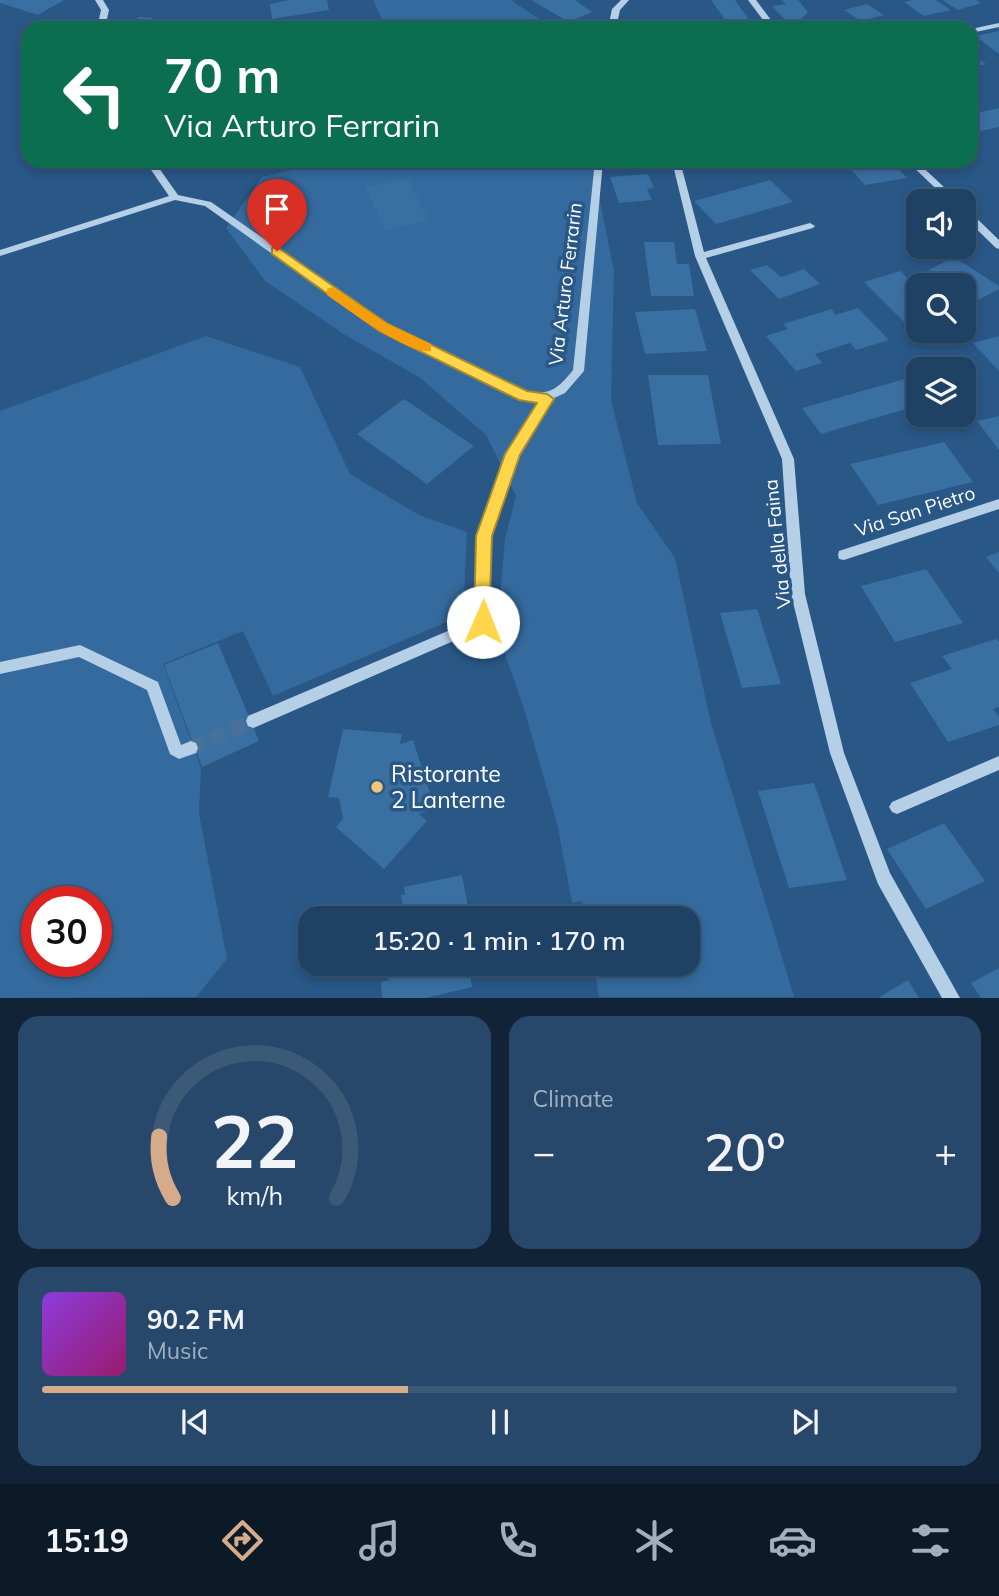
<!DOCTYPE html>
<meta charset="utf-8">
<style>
body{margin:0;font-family:Mulish,sans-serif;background:#27486a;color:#f1f3f6;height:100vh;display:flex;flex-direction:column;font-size:26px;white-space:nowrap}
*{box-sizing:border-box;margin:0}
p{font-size:23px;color:#a1afbf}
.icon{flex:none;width:38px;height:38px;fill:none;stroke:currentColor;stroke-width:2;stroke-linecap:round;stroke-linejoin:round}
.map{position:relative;height:998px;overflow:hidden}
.side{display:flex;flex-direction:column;gap:18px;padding:18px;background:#112437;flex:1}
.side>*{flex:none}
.hud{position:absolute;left:21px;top:21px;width:957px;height:147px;border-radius:21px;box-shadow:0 4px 10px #0003,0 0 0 2px #3c5a78;background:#0b6e4f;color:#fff;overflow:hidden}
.controls{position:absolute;left:906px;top:189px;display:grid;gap:14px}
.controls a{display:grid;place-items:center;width:70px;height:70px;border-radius:14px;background:#1f4164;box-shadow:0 4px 10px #0003,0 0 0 2px #3c5a78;font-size:35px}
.speed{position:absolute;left:21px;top:886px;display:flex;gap:14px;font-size:35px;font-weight:700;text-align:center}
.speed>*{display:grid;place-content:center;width:91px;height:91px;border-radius:50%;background:#1f4164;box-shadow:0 4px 10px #0003,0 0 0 2px #3c5a78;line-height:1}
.speed .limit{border:10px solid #d22;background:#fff;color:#111}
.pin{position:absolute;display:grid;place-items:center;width:60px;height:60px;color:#fff;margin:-72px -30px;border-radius:50% 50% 50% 0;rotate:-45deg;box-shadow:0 0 7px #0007}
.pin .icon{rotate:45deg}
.me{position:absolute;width:77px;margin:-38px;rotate:1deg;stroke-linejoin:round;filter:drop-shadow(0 0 5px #0008)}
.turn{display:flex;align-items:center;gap:24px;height:147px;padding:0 28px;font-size:32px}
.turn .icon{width:91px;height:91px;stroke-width:2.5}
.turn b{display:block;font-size:49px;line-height:60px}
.big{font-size:52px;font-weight:600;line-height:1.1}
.side .tile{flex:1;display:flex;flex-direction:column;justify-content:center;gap:10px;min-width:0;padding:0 24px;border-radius:21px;background:#27486a}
.side .dial{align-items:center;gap:0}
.dial svg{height:182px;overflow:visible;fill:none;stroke:#3c5a78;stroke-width:7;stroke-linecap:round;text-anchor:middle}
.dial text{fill:#f1f3f6;stroke:none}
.song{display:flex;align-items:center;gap:21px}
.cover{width:84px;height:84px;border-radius:10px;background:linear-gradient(135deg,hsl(270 70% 55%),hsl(320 70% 35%))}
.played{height:7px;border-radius:4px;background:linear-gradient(90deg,#d6ab8b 40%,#3c5a78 40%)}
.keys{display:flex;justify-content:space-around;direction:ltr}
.heat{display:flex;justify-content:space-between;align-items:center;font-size:38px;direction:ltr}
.side .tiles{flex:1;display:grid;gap:18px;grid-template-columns:1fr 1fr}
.tile:last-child{grid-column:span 2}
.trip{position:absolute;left:298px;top:906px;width:402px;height:70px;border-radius:21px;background:#1f4164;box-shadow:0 4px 10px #0003,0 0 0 2px #3c5a78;font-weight:600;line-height:70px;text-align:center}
.tab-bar{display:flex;height:112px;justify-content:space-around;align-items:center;background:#0c1a28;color:#a1afbf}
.tab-bar .icon{width:49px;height:49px}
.tab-bar .on{color:#d6ab8b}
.tab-bar b{font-size:32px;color:#f1f3f6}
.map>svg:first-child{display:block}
</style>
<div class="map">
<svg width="999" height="998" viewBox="0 0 999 998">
<rect width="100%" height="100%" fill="#295786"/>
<path fill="#346a9d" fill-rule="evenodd" d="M373,0H511L552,28H386Z
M329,161H592L614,271L611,400L637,503L675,558L711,723L794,997H599L594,964H688V919H585L582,901L572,903L557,823L524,709L497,631L505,539L516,496L486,435L419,377L345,335L265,281L226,228L262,177Z
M206,336L300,367L350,474L419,515L467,532L463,615L273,696L243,631L163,664L201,768L199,813L227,959L196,997L0,998V411ZM37,901H96V961H37Z"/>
<path fill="#3a6fa2" d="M0,0H64L38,15L0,3Z
M289,0H327L329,10L272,19L270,4Z
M531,0H575L592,12L569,22Z
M711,0H735L755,28H731Z
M782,0H798L808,12L801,19L805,24L790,25L772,6L786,4Z
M913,0H936L951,10L924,16L904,2Z
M942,0H976L981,3L958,10Z
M867,4L884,15L861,21L844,10Z
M138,17L153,18L150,23L182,28L131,26Z
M842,19L855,28H830L824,23Z
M999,31V54L975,36Z
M971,54L986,64L971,68Z
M999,108V127L971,133V114Z
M864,161H891L907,178L865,185L846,164Z
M648,174L654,188L647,189L652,200L619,203L610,177Z
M408,179L429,221L385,230L365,187Z
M770,180L793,202L716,224L694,201Z
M644,242H674L677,264H689L694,296H651Z
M954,257L999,286V289L976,301L964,293V285H952L929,270Z
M767,265L781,277L804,269L820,284L779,299L750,270Z
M900,271L919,290V329L913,331L864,282Z
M858,308L889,340L856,350L850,343L815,354L822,363L796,371L766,336L788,329L783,324L832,309L835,315Z
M695,309L707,351L645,354L635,312Z
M999,336V371L973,343Z
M648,375H708L721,444L658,445Z
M919,375V405L821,434L802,408Z
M404,399L474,446L427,484L357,434Z
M999,416V450L977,421Z
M944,442L973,482L878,505L850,464Z
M999,552V573L986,557Z
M926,569L963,623L895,642L861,586Z
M757,609L781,684L742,688L720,613Z
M996,639L999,642V707L993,709L999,717V725L948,742L910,683L952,669L942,656Z
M218,643L259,741L202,767L164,665Z
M343,729L402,734L400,744L413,740L435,808L419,814L427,821L384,869L336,827L343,819L339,798L328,797Z
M814,783L847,880L789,888L758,791Z
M944,823L985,881L926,909L887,849Z
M462,875L470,919H405L401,895H405L404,887Z
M386,964H468L472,987L426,998H382L381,982L389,980Z
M999,968V998H981L971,983Z
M908,980L919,998H878Z"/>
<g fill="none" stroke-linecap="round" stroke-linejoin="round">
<path stroke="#497098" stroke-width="15" stroke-dasharray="15 7" stroke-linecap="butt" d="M191,748L253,721"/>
<path fill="#b5cfe7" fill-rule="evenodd" d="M95,0H103L109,10L105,28H97L101,10Z
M621,0H629L620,10L616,28H608L612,9Z
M748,0H756L777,28H769Z
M999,23V27L971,33V29Z
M145,161H154L178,195L211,202L387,324L526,392C550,395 558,389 573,370L595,161H603L584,371L565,393L552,399L519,455L490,536V622L488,626L258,726L253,728L248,726L246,721L248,716L476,619L478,536L507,454L539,401L520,399L379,330L205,206L175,200L0,256V250L169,196Z
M672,161H680L704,252L810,223L815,226L813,228L706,258L794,459L805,594L844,753L890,873L960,998H942L878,884L830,753L791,594L782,459L695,256Z
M907,161H916L959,201H949Z
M964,208L967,209L999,240V249L996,248L964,217Z
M999,499V509L844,560L839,559L838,555L839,551Z
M80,645L158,682L181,745L191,741L196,743L198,748L196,753L179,759L170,754L147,690L79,657L0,674V662Z
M999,756V770L897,814L892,812L889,807L892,802Z"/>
</g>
<path fill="#ffd54a" stroke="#a68a30" stroke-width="2" d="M277,247L388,324L527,391L547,394L554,399L520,455L492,536L489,627H476L474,622L476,536L505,454L537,403L519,400L379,331L272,254V248Z"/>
<path fill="#f59e0b" d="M332,287L388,324L431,344V351C410,356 346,308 327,295V289Z"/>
<circle fill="#eec67c" stroke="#295786" stroke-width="2.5" cx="377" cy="787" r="7"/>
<g text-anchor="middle" stroke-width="7" stroke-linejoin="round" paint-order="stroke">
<g font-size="19" fill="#fff" stroke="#295786">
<text transform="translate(565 284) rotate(-83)" y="7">Via Arturo Ferrarin</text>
<text transform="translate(915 511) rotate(-18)" y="7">Via San Pietro</text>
<text transform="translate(777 544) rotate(-96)" y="7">Via della Faina</text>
</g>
<g font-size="23" fill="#fff" stroke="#295786" text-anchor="start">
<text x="391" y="782">Ristorante<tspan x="391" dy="26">2 Lanterne</tspan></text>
</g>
</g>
</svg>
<div class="controls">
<a><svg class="icon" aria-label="sound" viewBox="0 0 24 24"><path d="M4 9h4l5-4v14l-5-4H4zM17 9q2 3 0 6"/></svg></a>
<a><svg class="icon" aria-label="search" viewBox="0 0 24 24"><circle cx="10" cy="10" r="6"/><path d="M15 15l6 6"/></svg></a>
<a><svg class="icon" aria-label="layers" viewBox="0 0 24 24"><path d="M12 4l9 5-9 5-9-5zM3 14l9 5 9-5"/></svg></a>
</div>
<div class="speed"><div class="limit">30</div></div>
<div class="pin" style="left:277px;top:251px;background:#d93025"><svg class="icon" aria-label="arrive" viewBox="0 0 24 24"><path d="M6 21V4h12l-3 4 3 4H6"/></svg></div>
<svg class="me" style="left:483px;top:622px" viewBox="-20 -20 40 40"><circle r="19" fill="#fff"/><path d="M0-13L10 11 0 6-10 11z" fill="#ffd54a"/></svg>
<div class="trip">15:20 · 1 min · 170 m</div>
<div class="hud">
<div class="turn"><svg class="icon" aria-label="left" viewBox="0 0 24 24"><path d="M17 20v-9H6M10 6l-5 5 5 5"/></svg><div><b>70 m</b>Via Arturo Ferrarin</div></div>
</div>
</div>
<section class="side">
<div class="tiles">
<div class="tile dial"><svg viewBox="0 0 100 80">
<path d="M14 69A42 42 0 1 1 86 69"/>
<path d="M14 69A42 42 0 0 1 8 42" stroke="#d6ab8b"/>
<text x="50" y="56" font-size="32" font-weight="700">22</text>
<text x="50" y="72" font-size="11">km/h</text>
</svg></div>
<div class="tile"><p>Climate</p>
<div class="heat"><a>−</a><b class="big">20°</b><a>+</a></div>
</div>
<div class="tile">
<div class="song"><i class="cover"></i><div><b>90.2 FM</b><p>Music</p></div></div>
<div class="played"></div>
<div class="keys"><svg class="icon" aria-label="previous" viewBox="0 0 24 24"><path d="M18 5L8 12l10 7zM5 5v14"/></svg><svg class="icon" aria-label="pause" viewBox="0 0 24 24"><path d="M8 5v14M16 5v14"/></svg><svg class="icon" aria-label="next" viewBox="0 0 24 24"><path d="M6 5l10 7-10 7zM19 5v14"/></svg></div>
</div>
</div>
</section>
<nav class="tab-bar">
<b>15:19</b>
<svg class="icon on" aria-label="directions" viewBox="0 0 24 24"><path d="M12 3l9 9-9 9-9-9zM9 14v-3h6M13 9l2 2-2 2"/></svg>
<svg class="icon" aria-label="music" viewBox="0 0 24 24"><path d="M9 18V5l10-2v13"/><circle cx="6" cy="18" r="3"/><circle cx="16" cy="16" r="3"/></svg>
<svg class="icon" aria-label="phone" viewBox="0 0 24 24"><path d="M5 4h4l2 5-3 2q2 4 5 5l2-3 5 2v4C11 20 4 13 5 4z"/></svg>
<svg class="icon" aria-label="climate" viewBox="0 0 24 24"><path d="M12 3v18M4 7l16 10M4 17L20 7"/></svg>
<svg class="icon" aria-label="car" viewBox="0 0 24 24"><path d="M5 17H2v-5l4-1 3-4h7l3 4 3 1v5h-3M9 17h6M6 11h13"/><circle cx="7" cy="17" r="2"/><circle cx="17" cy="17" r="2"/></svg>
<svg class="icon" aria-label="filters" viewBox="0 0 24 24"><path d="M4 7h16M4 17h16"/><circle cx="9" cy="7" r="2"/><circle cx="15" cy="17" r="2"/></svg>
</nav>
